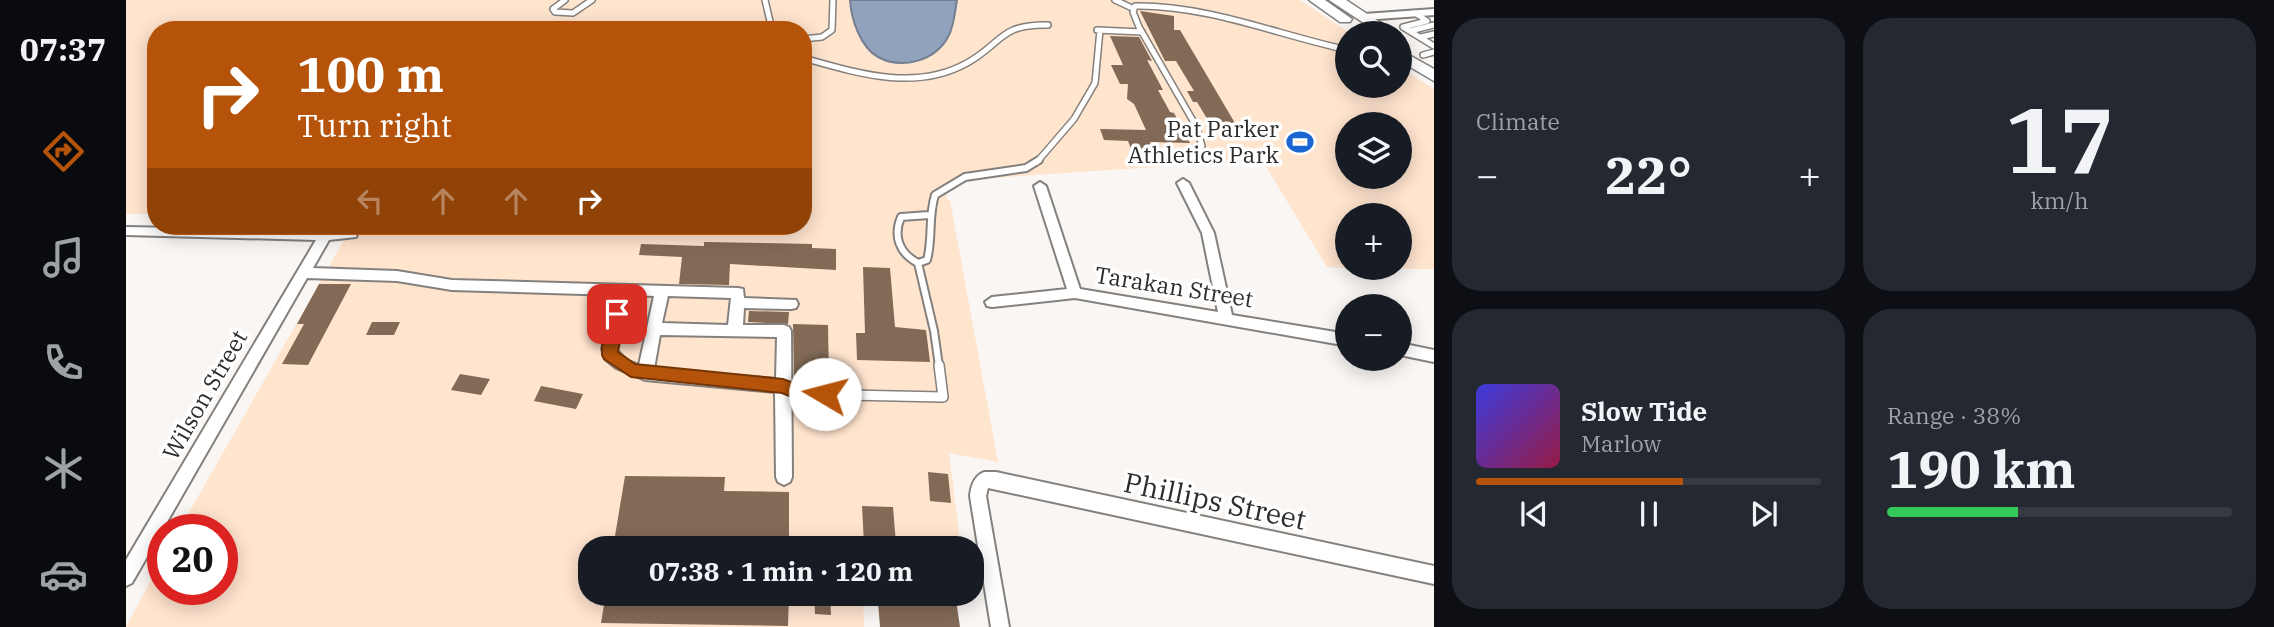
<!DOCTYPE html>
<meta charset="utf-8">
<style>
body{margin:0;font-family:"IBM Plex Serif",serif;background:#242831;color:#f1f3f6;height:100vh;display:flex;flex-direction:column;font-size:26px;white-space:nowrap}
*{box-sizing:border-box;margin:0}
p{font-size:23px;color:#9ea1a6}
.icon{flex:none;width:38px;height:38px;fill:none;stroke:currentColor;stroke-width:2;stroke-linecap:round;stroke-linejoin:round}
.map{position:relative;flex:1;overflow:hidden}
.details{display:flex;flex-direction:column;gap:18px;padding:18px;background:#0d0f14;width:840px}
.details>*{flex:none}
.hud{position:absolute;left:21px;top:21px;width:665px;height:214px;border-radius:28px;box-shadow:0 4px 18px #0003;background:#b45309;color:#fff;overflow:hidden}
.controls{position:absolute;left:1209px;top:21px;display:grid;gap:14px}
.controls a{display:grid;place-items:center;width:77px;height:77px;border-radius:50%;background:#171b24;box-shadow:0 4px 18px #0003;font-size:35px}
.speed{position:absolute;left:21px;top:514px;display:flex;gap:14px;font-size:35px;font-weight:700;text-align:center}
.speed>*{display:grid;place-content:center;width:91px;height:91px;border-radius:50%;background:#171b24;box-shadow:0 4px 18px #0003;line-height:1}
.speed .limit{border:10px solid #d22;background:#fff;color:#111}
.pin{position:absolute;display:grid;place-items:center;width:60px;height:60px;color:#fff;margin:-30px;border-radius:14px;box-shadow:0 4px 10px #0006}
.me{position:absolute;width:77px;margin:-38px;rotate:278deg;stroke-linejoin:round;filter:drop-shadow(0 0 5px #0008)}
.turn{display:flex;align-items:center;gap:24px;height:147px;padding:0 35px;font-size:32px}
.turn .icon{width:91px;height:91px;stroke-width:2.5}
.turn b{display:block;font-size:49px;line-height:60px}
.lanes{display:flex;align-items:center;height:66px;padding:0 35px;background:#0003;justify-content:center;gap:35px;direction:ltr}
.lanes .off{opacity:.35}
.big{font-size:52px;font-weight:800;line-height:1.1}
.details .card{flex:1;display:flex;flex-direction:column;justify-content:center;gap:10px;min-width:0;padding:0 24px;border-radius:28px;background:#242831}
.details .dial{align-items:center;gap:0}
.dial b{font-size:91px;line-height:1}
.song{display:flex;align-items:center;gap:21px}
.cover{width:84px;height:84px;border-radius:10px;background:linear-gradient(135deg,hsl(240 70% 55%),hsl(340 70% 35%))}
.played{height:7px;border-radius:4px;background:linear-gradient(90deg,#b45309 60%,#363941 60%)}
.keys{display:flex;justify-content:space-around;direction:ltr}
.heat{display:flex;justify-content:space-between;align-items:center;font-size:38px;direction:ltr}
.charge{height:10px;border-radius:5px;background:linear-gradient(90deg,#34c759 38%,#363941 0)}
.details .tiles{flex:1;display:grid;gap:18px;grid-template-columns:repeat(2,1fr)}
.trip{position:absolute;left:452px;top:536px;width:406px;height:70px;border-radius:28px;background:#171b24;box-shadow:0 4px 18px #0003;font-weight:800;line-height:70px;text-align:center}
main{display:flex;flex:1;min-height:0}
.menu{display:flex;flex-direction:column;width:126px;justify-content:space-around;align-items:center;background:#090b0e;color:#9ea1a6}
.menu .icon{width:49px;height:49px}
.menu .on{color:#b45309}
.menu b{font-size:32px;color:#f1f3f6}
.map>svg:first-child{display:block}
</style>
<main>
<nav class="menu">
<b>07:37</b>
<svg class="icon on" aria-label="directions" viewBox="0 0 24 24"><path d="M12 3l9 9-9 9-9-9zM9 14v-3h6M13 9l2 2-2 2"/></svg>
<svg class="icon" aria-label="music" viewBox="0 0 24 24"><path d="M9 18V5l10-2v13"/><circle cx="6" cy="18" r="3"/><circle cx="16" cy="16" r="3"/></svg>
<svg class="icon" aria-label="phone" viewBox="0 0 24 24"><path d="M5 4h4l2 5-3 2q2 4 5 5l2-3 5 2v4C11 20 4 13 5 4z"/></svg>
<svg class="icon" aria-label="climate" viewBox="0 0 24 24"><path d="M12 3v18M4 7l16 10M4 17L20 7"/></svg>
<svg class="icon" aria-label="car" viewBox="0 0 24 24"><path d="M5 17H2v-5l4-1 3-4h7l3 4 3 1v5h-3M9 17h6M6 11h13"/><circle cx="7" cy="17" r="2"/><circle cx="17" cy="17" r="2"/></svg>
</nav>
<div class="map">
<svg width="1308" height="627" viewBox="0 0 1308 627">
<rect width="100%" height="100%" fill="#faf6f3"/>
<path fill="#ffe4ce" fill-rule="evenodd" d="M0,0H1174L1224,33H1222V86H1274V67L1308,89V269L1228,268H1274V215H1222L1221,268L1201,267L1136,160L834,180L820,189L821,200H824L872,462L823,453L835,548H464V593H737L738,627H0L37,558V590H96V530H53L226,226H677V30H30V214H0ZM1222,124H1274V177H1222Z"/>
<path fill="#91a2bc" stroke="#747f91" stroke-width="2" d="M724,0H831C829,11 828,27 822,37C809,61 776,70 752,57C734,47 725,18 724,0Z"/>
<path fill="#826a56" d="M1014,11L1048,16V30H1054L1119,140L1102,139L1092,123L1083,122L1071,102H1067L1061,91H1068L1050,61H1039Z
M984,36L1013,37L1026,61L1021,60L1037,90H1032L1044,112L1048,113L1064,143L1024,142L1029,151L1026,154H1007L1002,141L978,140L974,129L1020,130L1008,104L1001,99L1002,84H994L985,65H997Z
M578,242L686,244V248L710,249V270L604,264L603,285L553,284L556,257L513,255L515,244L578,246Z
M737,267L764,268L769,327L800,330L804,362L731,360L730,333H739Z
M193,284H225L182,365L156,364L178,324H171Z
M623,311L663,312L662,324L622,322Z
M246,322H274L268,335H240Z
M667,324L702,325L703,381L668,380Z
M334,374L364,379L355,395L325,390Z
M415,386L457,394L450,409L408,401Z
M802,472L822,474L825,503L804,501Z
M499,476L599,477L598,491L663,492V548H487Z
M736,506L767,507L770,544H738Z
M480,593H663L662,626L475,623Z
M688,593H704L705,615L689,614Z
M785,593H829L834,627H754L752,602L786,603Z"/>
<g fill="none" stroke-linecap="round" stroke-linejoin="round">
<g stroke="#84807d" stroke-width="8">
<path id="lane-far2" d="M439,0L427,9L429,12L447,13L466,0
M639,0L646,30
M989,0L1006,8
M1289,13L1301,21L1277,27L1308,46
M971,30L1016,32
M1284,31L1308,25
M1295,37L1308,34
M677,39L696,37L706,30L707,0
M1297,55L1308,52
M677,58C731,73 789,92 841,63C877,43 873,24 922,25
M1031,156L1068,152L1076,146L1070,126L1013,27L1007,12L1009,6C1082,5 1152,35 1222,50
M911,162L948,119L969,83L974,30"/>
</g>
<g stroke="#84807d" stroke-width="10">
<path id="lane-far1" d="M792,263C773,253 767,236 775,217L803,215
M813,366L808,331L792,263L801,260C807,238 802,217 809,195L839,177L900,168L913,160"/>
</g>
<g stroke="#84807d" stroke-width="12">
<path id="lane" d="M657,386L675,394L817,397L813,365"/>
</g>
<g stroke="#84807d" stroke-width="4">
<path id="street" d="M1308,9V15L1238,20L1233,17L1238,14Z
M1057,179L1063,183L1088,233L1106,315L1222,334V346L949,298L866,307L861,306L859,302L866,297L941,289L908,186L914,182L920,186L954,289L1092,312L1076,233L1051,183Z
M0,227L199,231L225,229L231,234L230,237L203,240L187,268L271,271L326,280L612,288L617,289L618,298L670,300L672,304L670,308L665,309L618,308L617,325H658L663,327L665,331L666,477L664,482L658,485L652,482L650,477L649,392L519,380L490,368L479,359L476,349L489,295L326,290L271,281L181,278L6,583L0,586V560L190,240L0,235ZM502,295L528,296L513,365L500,360L490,349ZM542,296L605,298L602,325L536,323ZM534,335L651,337L650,379L528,369Z
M1274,343L1308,350V362L1274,355Z
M858,472H870L1308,566V584L862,488L860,496L883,627H865L844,496C845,486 848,476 858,472Z"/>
</g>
<g stroke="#84807d" stroke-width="3">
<path id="secondary" d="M1183,0H1199L1226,19L1224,22H1214Z
M1203,0H1220L1270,33H1253Z
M1274,50L1308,69V81L1274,61Z"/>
</g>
<use href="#lane-far2" stroke="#fff" stroke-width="5"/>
<use href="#lane-far1" stroke="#fff" stroke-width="6"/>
<use href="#lane" stroke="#fff" stroke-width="9"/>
<use href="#street" fill="#fff" fill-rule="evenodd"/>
<use href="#secondary" fill="#fff" fill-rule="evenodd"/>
</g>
<path fill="#b45309" stroke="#753606" stroke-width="2" d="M491,308L499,314L492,352L509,364L657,379L676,386L705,389L708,394L705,399C688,405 671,400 656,393L505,377L478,359L476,355C476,341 476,312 491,308Z"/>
<defs>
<g id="stadium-bare" transform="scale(2.1)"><path d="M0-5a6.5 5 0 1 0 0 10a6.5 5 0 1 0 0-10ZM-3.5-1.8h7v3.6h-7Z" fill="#1a67d2" stroke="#fff" stroke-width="2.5" paint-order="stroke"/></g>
</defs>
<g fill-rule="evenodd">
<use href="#stadium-bare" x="1174" y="142"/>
</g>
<g text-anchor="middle" stroke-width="7" stroke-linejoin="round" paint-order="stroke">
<g font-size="23" fill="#2f2d2c" stroke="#fff" text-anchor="end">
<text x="1153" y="137">Pat Parker<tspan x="1153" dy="26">Athletics Park</tspan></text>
</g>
<g font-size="23" fill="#2f2d2c" stroke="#fff">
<text transform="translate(1048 287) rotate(9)" y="8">Tarakan Street</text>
<text transform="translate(79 395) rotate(-60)" y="8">Wilson Street</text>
</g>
<g font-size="28" fill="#2f2d2c" stroke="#fff">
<text transform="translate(1089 501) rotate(12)" y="10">Phillips Street</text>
</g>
</g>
</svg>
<div class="controls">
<a><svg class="icon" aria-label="search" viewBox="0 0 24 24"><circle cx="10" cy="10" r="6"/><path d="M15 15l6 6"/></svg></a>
<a><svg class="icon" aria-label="layers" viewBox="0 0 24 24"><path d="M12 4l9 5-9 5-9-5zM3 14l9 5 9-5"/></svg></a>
<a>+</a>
<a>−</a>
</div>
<div class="speed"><div class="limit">20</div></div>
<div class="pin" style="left:491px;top:314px;background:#d93025"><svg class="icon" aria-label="arrive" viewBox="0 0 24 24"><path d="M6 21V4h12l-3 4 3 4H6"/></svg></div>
<svg class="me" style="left:699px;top:394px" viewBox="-20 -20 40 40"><circle r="19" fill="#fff"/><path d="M0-13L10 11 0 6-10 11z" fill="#b45309"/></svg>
<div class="trip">07:38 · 1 min · 120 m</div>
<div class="hud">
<div class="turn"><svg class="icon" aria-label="right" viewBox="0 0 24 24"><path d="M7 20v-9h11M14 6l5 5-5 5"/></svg><div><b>100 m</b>Turn right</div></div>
<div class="lanes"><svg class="icon off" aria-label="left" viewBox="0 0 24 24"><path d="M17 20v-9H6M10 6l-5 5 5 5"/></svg><svg class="icon off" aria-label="ahead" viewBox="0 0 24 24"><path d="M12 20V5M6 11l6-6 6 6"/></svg><svg class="icon off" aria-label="ahead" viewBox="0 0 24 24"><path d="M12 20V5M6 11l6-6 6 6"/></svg><svg class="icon" aria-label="right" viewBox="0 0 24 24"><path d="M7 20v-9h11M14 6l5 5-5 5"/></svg></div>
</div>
</div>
<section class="details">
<div class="tiles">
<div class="card"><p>Climate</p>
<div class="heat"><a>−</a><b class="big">22°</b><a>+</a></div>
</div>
<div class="card dial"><b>17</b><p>km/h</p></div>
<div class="card">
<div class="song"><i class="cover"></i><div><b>Slow Tide</b><p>Marlow</p></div></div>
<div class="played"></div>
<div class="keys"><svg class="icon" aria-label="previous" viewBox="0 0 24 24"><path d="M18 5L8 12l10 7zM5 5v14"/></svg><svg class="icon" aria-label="pause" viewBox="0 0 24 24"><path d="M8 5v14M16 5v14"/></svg><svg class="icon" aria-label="next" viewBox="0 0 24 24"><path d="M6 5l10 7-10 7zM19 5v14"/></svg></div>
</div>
<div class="card"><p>Range · 38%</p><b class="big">190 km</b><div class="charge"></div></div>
</div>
</section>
</main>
